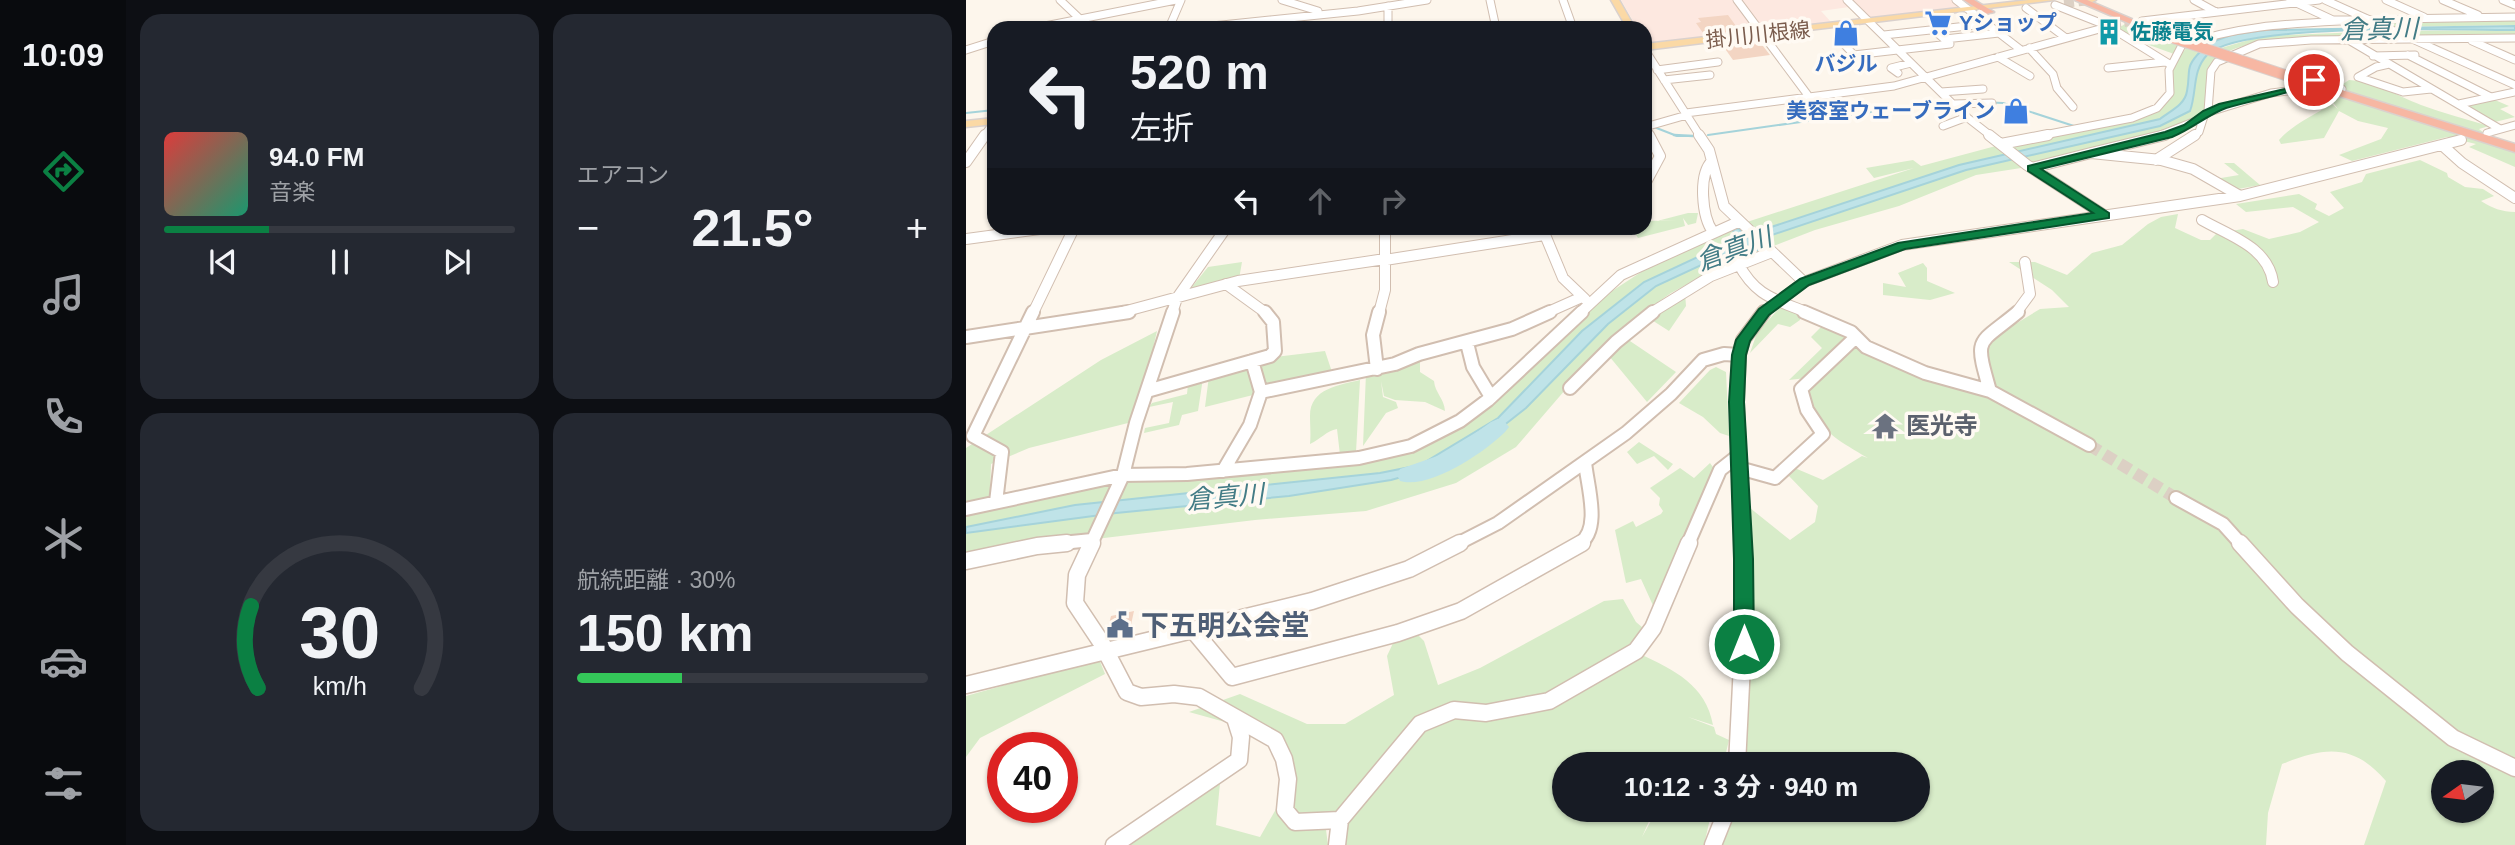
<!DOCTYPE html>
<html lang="ja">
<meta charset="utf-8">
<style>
body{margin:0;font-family:Helvetica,"Noto Sans JP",sans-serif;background:#242831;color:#f1f3f6;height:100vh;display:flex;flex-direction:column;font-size:26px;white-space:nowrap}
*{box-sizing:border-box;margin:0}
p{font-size:23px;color:#9ea1a6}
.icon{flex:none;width:38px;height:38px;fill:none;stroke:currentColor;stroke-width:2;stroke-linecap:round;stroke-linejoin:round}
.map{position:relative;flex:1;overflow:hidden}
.details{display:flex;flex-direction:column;gap:14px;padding:14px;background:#0d0f14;width:840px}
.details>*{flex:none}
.top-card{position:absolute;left:21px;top:21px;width:665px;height:214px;border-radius:21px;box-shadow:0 2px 5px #0004;background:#171b24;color:#f1f3f6;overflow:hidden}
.needle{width:46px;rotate:256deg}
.tools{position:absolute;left:1465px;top:760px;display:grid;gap:14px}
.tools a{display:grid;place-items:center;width:63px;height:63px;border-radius:50%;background:#171b24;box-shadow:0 2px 5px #0004;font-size:35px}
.speed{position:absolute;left:21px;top:732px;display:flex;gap:14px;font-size:35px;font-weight:700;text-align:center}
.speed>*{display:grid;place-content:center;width:91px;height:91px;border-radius:50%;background:#171b24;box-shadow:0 2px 5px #0004;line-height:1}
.speed .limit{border:10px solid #d22;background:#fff;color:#111}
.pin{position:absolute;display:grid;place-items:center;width:60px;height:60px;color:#fff;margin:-30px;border:4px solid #fff;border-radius:50%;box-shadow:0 2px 7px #0007}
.me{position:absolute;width:77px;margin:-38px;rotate:0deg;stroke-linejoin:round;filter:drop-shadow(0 0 5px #0008)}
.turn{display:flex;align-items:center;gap:24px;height:147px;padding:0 28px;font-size:32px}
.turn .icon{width:91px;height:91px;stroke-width:2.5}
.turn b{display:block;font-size:49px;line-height:60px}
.lanes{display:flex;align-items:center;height:66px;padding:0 28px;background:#0003;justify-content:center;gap:35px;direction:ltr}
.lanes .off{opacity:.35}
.big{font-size:52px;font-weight:700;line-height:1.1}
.details .widget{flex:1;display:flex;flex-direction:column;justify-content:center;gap:10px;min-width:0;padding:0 24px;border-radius:21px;background:#242831}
.details .dial{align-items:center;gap:0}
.dial svg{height:182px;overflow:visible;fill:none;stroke:#363941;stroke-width:7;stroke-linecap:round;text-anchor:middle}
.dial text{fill:#f1f3f6;stroke:none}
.song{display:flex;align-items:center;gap:21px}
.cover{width:84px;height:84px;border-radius:10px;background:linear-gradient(135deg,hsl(0 70% 55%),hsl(160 70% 35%))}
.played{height:7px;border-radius:4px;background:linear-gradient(90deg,#0b8043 30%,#363941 30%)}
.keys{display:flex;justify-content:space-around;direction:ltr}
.heat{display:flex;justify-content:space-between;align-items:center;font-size:38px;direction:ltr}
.charge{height:10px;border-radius:5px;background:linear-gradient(90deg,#34c759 30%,#363941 0)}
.details .tiles{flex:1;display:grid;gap:14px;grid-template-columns:repeat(2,1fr)}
.trip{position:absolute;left:586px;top:752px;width:378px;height:70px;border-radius:35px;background:#171b24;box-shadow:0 2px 5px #0004;font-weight:700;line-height:70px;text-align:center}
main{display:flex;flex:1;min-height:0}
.dock{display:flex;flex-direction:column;width:126px;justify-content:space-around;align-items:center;background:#090b0e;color:#9ea1a6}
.dock .icon{width:49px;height:49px}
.dock .selected{color:#0b8043}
.dock b{font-size:32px;color:#f1f3f6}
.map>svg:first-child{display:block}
</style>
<main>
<nav class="dock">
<b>10:09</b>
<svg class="icon selected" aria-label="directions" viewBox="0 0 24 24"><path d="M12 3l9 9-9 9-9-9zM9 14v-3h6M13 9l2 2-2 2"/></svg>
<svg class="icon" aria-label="music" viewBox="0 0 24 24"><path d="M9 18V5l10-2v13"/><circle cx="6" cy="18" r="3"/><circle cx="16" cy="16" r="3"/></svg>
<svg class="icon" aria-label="phone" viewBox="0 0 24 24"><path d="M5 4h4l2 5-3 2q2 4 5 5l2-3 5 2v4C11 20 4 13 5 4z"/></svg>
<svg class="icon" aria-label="climate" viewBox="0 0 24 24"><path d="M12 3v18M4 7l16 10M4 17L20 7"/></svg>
<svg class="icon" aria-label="car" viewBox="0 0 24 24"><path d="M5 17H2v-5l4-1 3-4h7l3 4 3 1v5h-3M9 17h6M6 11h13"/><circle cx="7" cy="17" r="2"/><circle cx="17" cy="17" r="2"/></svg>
<svg class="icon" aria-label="filters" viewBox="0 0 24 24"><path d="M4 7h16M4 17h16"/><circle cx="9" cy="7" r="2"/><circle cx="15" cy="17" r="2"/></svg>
</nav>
<section class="details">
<div class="tiles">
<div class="widget">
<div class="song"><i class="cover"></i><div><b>94.0 FM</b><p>音楽</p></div></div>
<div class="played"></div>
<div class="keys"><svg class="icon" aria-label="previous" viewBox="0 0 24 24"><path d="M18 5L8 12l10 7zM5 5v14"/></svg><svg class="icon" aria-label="pause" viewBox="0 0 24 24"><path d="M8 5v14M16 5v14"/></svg><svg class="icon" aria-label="next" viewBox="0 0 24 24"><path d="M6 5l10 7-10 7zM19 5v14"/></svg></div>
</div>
<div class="widget"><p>エアコン</p>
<div class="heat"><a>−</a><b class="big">21.5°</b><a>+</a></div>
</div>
<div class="widget dial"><svg viewBox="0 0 100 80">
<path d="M14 69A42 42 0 1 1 86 69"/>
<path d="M14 69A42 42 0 0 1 11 33" stroke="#0b8043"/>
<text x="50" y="56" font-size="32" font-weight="700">30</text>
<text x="50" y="72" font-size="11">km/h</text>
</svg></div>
<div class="widget"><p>航続距離 · 30%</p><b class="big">150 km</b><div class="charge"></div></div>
</div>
</section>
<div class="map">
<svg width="1549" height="845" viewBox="0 0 1549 845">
<rect width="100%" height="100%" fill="#fdf6ec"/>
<path fill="#fde8e0" d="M655,0H985L994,7L903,18L890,6L855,11L866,23L680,43L679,28H671Z"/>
<path fill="#d8ecc9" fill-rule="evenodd" d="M1549,18V25L1427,27L1413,20Z
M1159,24L1214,42L1208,54L1161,37L1151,29Z
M1549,30V38H1451L1434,31Z
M1422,31L1432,36L1290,42C1240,57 1241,60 1242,111L1226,124L1068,166L1010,175L933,206L849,230L753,267L705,293L671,317L624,361L550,447L490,483L400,511L289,520L71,546L0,561V514L105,486L417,455L514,412L620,308L686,265L784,221L948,168L908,178L900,168L947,160L955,166L1041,143L1188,111L1204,90L1207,64L1222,46L1248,50L1297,36Z
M1383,80C1410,82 1430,95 1455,105C1477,113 1500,119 1523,126L1513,129L1518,133H1515L1381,91L1374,86Z
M1331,82L1549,150V167L1503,147L1510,144L1481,137L1386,161L1373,155L1415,139L1422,128L1392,121L1373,111L1358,138L1315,144L1313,140C1326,125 1348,115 1366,104L1372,109L1363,97L1344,98L1314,90Z
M1529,100L1543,106L1534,109L1549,117L1529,122L1501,106Z
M1454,160L1481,173L1482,177L1499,187L1517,189L1528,196L1515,201C1526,208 1536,212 1549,212V845H1398L1420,781C1387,743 1359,747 1316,764L1302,813L1300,845H749L761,810H952V765H772L784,508L824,540L849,522L852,506L822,475H815L824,466L857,480L896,456L902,458C863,435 857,433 838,390L890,337L1022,394L1015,346L1042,319L1051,323L1074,309L1103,307L1086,290L1043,262H1069L1101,275L1126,253L1156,245L1182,224L1195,217L1212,214L1209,228L1235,240H1244L1250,234L1235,223L1259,232L1277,229L1303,239L1334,232L1353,222L1327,207L1280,212L1270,204L1333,194L1351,204L1349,209L1363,216L1378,208L1364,192L1396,182L1400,174ZM1477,772H1516V810H1477Z
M1258,163H1268L1294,185L1267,190L1249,179L1273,175Z
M722,213H732L730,223L722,225L717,218L719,226L672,238L666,228H679V221L712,220L691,221Z
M276,262L273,279L221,293L242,267Z
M957,263L961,268V281L989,293L964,300L917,295V283L940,287L932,273Z
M719,293L720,306L703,331L681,317Z
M817,304L835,313L834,320L824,327L812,324L784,353L791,333Z
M858,324L885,336L840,378L823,380L856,348L845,337Z
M191,331L182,370L162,423L63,448L25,464L24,498L0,505V448L135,360Z
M661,339L710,372L681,402L643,356Z
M359,351L367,375L239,407L243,376L309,357Z
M454,358V372L468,381C469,393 478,398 479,411L459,402L429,400L418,396L415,381L417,397L430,402L432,408L420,413L397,446L400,373Z
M750,367L760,372L763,436L754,433L737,417L713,403L744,370Z
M237,378L232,411L216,415L213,425L178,433L179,428L203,423L207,402L183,407L186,403L221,394L222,384Z
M394,380L390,452L374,455L371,429C360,431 355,439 344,444C345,434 344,426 344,416C344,388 374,385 394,380Z
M673,442L707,464L702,470L688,456L671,464L661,452Z
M744,463L749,470L690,612L675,579L660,583L649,530L667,521L670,527L695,514L697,511L693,505L694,498L684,488L714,468L728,478Z
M657,599L670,622L683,633L674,654C708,670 740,685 747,725L722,717L748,727L750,734L763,740L757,765H718L723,754L711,765H598V810H688L676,837L691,810H746L738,845H367L374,821L359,822L362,845H148L255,773L250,825L294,837L321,790L319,810L327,830L356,823L329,822L318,759L295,732L223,712L274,694L341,724H379L428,695L421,656L428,641L452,635L458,641L472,685L514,668L638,601Z
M133,659L139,674L14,738L0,757V696Z"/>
<path fill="#bfe3e8" stroke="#a5d3da" stroke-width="2" d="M1549,26V30C1494,30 1274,22 1241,55C1226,71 1231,92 1224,111L1194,126L1000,170L797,238L790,232L993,165L1194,119C1204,111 1219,105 1221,91C1225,70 1218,68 1235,51L1230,48L1265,35L1299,30Z
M768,228L773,229L796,251L774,247L690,286L642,324L560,408L513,445L468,468L425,480L323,496L150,513L0,533V527L109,505L414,473L454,465L532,418L616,331L678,282L766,241Z"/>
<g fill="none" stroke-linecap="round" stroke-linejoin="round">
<path stroke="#a5d3da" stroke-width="2" d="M990,101L1037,103L1111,127
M0,113L28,110
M688,127L711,136H727
M742,135L983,101"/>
<path stroke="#a5d3da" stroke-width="2.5" d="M708,135L727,136"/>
<path fill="#bfe3e8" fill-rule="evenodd" d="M532,419L539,422L543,427L539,432C519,452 463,490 434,481L431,475L434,469L483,452L525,422Z"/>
</g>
<path fill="#f3d5c3" d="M762,15L770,26L761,27L764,32L737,33L730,23L735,22L732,18Z
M770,41L772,44L788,42L792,46H797L804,55L767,60L755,43Z
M922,416L933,430L916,437L906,422Z
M168,611L163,634L145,638L141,632L145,616Z"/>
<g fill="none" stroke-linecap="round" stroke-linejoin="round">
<path stroke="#dcd0c4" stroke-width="7" stroke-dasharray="7 3.5" stroke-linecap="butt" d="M1148,25L1176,21"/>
<path stroke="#dcd0c4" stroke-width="12" stroke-dasharray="12 6" stroke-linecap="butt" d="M1123,445L1210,498"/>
<path stroke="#dcd0c4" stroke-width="10" stroke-dasharray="10 4.5" stroke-linecap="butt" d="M1098,3L1125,0"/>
<g stroke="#d1beb0" stroke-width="9">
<path id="minor-far3" d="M94,0L113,18
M316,0L352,11
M524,0L530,28
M597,0L607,28
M771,0L844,98
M881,0L998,115L1025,136
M990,0L1055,50
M1228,0L1250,12
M1324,0L1367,20L1549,17
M1359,0L1549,85
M1420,0L1458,17
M1477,0L1512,15
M1537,0L1549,5
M1089,5L1142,26L1205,65
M422,6V28
M1060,8L1100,38
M1176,21L1353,0
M69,28L210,0
M203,28L215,0
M227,28L392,11L461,0
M918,35L1020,24
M979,39L1033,33
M1381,39L1534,129
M1506,41L1549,60
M876,42L888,55L984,44L968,30
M1063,48L1087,74L1091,88L1107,107
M0,50L28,41
M679,50L734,136
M1442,55L1525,97
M1407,56L1449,55
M1032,57L1064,76
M1423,64L1410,67L1392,77L1437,92L1465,89
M1142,68L1199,62
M691,70L752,62
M932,73L925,68L945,63
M698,80L744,75
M975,92L1017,89
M987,104L1026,103
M1493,104L1549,92
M720,113L928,86L1148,25
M1240,113L1305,93L1322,91L1342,80L1356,81L1376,89
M977,126L1001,117
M679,127L721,115
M679,127L684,136
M1521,133L1549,125
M18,136L28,122
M1073,136L1166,118L1191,108L1204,93L1203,70L1216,45C1273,26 1317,24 1376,21
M1192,136L1235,119L1242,111L1245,71L1251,62L1293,44L1345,40L1549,38
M1226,136L1233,132L1238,116"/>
</g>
<g stroke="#d1beb0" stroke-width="12">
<path id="minor-far2" d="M733,135L743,150L758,206L838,282
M1023,135L1061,165L1138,215
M1035,144L1082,135
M1476,145L1496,163L1549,198
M1125,153L1199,135
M1190,160L1229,135
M746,161C732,175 736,217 747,232
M0,162L19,135
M1066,168L1125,153L1195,160L1227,169L1274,196
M679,184L694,156L683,135
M1236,220C1264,236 1302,247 1307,282
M577,230L597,278L619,299
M0,239L81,228
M419,260L578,235
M772,263C790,297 809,299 842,313
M260,284L300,313
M67,313L108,228
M153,313L272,281L419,259
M206,313L211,298L260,228
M413,313L419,290V228
M580,313L616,297
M614,313L655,275L772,222
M685,313L745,276L806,252
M797,313L838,282L936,245L1274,196L1495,140
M1050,313L1064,294L1059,262"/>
</g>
<g stroke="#d1beb0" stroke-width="16">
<path id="minor-far1" d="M838,312L885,332L900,347L959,373L1024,391L1123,445
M0,337L163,312
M501,343L507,367L525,397
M411,369L407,335L413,312
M604,388L650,342L687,312
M181,391L304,356L309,351L307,322L299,312
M1024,391C1008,335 1011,346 1052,312
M295,392L429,364L453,354L546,329L584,312
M773,468L809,478L857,434L841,410L835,389L890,337
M257,471L284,425L295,392L286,361
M1210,498L1257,524L1275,544
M30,502L36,452L7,436L67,312
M0,509L157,475L221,474L393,458L445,446L494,421L522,400L616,312
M85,544L126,540
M125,544L157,475L170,423L207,312
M491,544L532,523L660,433L705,394L737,360L758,354L773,355
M613,544C636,530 621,485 619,462
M722,544L754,470L773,455
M777,544L771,402L773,355L777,340L798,312"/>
</g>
<g stroke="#d1beb0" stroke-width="19">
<path id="minor" d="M126,543L111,575L109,603L135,642L161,692L175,697L208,694L233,697L309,740L318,759L322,779L319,810L329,822L374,820L454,724L488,710L520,713L583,701L670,651L687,628L723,543
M1274,543L1331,606L1381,653L1487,738L1549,768
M0,561L71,546L101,543
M227,630L266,677L432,633L495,611L616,543
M0,685L346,601L443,569L494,543
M771,765L777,644V543
M148,845L273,760L275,737L269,718
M371,845L374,820
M747,845L761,810"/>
</g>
<g stroke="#dad1cd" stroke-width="3">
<path id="major" d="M645,0H653L669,28H661Z
M1063,0H1088L679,50V44Z
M1121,0H1130L1126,2Z
M28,118V124L0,127V121Z"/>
</g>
<g stroke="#dad1cd" stroke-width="3">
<path id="highway" d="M998,0H1008L1028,12L1020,14Z
M1109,0H1121L1203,35L1195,37Z
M1339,81H1347L1549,144V152L1339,85Z"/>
</g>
<use href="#minor-far3" stroke="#fff" stroke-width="7"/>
<use href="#minor-far2" stroke="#fff" stroke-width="10"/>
<use href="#minor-far1" stroke="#fff" stroke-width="12"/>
<use href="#minor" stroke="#fff" stroke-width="16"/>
<use href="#major" fill="#fbd9a5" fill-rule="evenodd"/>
<use href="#highway" fill="#f7b7a3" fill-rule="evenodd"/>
<g stroke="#dad1cd" stroke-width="12" stroke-linecap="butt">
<path id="highway-bridge" d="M1198,35L1343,83"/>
</g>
<use href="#highway-bridge" stroke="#f7b7a3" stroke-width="10"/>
</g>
<path fill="#0b8043" stroke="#07532c" stroke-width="2" d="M1348,77L1353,80L1351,82C1321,95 1291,99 1260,108C1241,115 1226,129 1206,137L1075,169L1143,213V218L939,249L843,285L803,315L784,341L780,355L778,402L787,559L788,644L785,651L778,653L770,651L768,644V559L763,402L766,355L770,340L793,309L834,279L932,243L1127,213L1062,171V166L1199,132L1218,125L1237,111L1253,104L1319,89Z"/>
<defs>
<g id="supermarket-bare" transform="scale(2.1)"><path d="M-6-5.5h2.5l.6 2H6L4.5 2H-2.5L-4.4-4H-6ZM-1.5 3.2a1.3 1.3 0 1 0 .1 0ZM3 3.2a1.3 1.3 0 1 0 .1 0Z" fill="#3f7fe0" stroke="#fffaf3" stroke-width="2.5" paint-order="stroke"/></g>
<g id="building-bare" transform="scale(2.1)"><path d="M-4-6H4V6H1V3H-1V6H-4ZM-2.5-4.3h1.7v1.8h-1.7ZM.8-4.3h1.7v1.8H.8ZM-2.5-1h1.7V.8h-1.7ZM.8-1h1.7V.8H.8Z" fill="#0f9aa8" stroke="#fffaf3" stroke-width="2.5" paint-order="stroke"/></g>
<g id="shop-bare" transform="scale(2.1)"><path d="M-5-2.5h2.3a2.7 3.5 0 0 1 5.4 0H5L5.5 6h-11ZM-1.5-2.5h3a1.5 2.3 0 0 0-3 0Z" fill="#3f7fe0" stroke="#fffaf3" stroke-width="2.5" paint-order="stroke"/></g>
<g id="temple-bare" transform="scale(2.1)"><path d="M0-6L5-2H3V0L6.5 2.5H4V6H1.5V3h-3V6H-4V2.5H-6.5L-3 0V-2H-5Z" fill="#6b7280" stroke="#fffaf3" stroke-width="2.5" paint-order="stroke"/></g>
<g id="civic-bare" transform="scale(2.1)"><path d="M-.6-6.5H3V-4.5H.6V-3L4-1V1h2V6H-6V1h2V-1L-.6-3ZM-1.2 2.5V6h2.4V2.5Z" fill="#5c6f8a" stroke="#fffaf3" stroke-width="2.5" paint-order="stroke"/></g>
</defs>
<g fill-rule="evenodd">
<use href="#supermarket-bare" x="972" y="23"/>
<use href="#building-bare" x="1143" y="32"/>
<use href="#shop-bare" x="880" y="33"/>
<use href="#shop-bare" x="1050" y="111"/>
<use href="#temple-bare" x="919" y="426"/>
<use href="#civic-bare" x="154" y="625"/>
</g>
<g text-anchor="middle" stroke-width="7" stroke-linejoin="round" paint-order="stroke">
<g font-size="21" font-weight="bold" fill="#366cbe" stroke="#fffaf3" text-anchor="start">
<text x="993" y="30">Yショップ</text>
<text x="880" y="71" text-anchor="middle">バジル</text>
<text x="1029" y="118" text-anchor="end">美容室ウェーブライン</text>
</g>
<g font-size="21" font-weight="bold" fill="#0d838f" stroke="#fffaf3" text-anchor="start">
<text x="1164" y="39">佐藤電気</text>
</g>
<g font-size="21" fill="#7a5c4d" stroke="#fffaf3">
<text transform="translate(792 35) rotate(-6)" y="7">掛川川根線</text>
</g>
<g font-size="24" font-weight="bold" fill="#5b616d" stroke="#fffaf3" text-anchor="start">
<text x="940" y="434">医光寺</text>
</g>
<g font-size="26" font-style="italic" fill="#437c86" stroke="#fffaf3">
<text transform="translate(1413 29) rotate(-1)" y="9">倉真川</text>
<text transform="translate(768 249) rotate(-20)" y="9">倉真川</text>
<text transform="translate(259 497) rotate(-5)" y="9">倉真川</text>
</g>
<g font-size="28" font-weight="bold" fill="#4e5e75" stroke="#fffaf3" text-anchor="start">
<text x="175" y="635">下五明公会堂</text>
</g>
</g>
</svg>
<div class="tools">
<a><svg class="needle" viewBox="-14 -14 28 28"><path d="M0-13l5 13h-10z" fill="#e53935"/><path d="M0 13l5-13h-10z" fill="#9ea1a6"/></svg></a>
</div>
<div class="speed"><div class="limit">40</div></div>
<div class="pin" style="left:1348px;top:80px;background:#d93025"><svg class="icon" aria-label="arrive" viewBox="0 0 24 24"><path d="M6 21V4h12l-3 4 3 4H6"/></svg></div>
<svg class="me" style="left:778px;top:644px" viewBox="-20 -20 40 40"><circle r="17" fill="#0b8043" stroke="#fff" stroke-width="3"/><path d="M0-11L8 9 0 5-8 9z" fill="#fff"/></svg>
<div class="trip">10:12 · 3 分 · 940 m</div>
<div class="top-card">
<div class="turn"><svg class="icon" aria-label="left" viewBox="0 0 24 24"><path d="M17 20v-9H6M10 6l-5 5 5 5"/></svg><div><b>520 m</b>左折</div></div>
<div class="lanes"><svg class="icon" aria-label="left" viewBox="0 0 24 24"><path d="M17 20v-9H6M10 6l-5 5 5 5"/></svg><svg class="icon off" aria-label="ahead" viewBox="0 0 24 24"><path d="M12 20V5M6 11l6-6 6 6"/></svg><svg class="icon off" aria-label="right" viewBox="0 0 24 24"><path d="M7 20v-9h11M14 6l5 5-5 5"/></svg></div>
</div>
</div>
</main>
